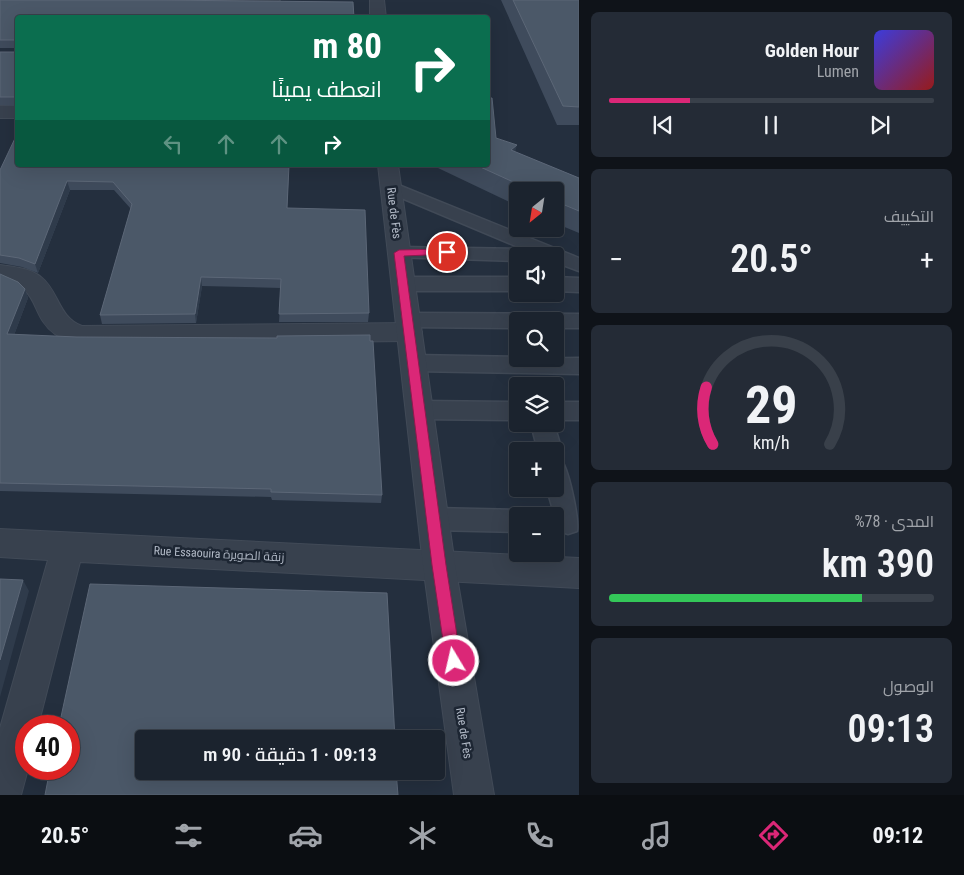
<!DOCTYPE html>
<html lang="ar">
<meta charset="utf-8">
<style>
body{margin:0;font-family:"Roboto Condensed",Cairo,sans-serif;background:#242b36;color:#f1f3f6;direction:rtl;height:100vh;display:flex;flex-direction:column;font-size:19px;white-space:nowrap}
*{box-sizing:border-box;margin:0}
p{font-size:16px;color:#a0a4aa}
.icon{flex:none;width:28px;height:28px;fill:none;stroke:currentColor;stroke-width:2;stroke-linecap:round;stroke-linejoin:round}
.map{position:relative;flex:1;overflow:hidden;direction:ltr}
.sheet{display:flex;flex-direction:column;gap:12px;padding:12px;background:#0f1319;width:385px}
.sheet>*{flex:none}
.banner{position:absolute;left:15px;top:15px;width:475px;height:152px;border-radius:5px;box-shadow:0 5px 20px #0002,0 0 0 1px #39404a;direction:rtl;background:#0b6e4f;color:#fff;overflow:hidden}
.needle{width:32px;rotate:210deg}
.controls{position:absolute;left:509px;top:182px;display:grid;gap:10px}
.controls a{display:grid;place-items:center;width:55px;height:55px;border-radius:5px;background:#1b232e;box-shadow:0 5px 20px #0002,0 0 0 1px #39404a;font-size:25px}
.speed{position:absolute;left:15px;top:715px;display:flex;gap:10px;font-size:25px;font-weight:700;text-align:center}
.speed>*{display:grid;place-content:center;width:65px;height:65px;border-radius:50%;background:#1b232e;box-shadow:0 5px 20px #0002,0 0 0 1px #39404a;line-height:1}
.speed .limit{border:8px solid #d22;background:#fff;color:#111}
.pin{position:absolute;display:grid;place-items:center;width:42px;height:42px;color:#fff;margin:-21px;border:2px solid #fff;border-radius:50%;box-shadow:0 1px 5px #0007}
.me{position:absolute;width:55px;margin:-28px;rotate:351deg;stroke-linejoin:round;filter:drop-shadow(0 0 4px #0008)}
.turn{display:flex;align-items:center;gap:18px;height:105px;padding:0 25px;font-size:22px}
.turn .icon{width:65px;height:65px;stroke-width:2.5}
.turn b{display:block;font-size:35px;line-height:42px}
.lanes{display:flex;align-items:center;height:48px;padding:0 25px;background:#0003;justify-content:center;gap:25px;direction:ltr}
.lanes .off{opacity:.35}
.big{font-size:38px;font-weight:600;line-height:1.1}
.sheet .widget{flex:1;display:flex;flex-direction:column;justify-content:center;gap:8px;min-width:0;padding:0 18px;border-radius:8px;background:#242b36}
.sheet .dial{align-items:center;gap:0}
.dial svg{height:130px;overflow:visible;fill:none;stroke:#39404a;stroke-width:7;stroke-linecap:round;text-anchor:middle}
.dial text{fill:#f1f3f6;stroke:none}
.song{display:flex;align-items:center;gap:15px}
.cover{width:60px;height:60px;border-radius:8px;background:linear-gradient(135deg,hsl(240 70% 55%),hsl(0 70% 35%))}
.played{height:5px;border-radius:2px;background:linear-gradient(90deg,#db2777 25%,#39404a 25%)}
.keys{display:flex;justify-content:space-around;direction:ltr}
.heat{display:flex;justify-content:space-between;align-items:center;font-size:28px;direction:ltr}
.charge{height:8px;border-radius:4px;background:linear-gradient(90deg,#34c759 78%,#39404a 0)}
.trip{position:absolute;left:135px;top:730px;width:310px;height:50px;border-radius:5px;background:#1b232e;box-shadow:0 5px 20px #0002,0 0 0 1px #39404a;font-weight:600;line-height:50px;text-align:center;direction:rtl}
.tabs{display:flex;height:80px;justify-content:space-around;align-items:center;background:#0b0e12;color:#a0a4aa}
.tabs .icon{width:35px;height:35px}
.tabs .on{color:#db2777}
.tabs b{font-size:22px;color:#f1f3f6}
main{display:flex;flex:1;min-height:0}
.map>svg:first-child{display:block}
</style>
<main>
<section class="sheet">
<div class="widget">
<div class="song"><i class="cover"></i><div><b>Golden Hour</b><p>Lumen</p></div></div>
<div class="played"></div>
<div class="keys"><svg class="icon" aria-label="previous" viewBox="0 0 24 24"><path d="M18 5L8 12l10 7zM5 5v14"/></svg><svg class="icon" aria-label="pause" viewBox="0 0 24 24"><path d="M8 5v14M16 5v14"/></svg><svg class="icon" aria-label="next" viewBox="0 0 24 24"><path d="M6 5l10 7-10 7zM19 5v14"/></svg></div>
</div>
<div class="widget"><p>التكييف</p>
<div class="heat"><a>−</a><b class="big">20.5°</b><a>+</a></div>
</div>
<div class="widget dial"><svg viewBox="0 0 100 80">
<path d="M14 69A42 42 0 1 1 86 69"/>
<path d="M14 69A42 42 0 0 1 10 34" stroke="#db2777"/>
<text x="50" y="56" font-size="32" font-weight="700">29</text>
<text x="50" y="72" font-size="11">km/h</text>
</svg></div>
<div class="widget"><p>المدى · 78%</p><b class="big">390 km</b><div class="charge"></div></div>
<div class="widget"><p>الوصول</p><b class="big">09:13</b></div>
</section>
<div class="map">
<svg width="579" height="795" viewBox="0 0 579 795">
<rect width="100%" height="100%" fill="#242f3e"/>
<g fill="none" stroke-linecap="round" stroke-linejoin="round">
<g stroke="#414a57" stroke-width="3">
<path id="service" d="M391,182L579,258V271L555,262V256H518V261L392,257L390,253L392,249L399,247L523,249L385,191L382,187L385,183Z
M403,277H518V291H403L396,289L393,284L396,279Z
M555,277L579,278V292L555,291Z
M408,313L579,314V328H555V321H518V328L408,327L401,325L398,320L401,315Z
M413,355L518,357V359L579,358V374L413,371L405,369L402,363L405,357Z
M419,401L518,402V420L419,419L411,416L408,410L411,404Z
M555,402H579V420H555Z
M531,424H554L562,451L558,458L555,459V451H538Z
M555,462L564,465C570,478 579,518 577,531L568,534L559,531L547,489H555Z
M433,508L518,510L527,513L529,516H518V532L433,530L424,527L420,519L424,511Z"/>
</g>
<g stroke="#414a57" stroke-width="2">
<path id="minor" d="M124,0H280L273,4H131Z
M0,106H18V118H0Z
M0,265C14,267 30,268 41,277C59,291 58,317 82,326L409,323L418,326L422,332L418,338L409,341L80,344C72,342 62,339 55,334C28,314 42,286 0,281Z
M0,529L579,558V588L80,562L38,726H26L28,769L21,795H0V728L48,560L0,557Z"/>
</g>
<g stroke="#414a57" stroke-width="2">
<path id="tertiary" d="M370,0H384L386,18H370Z
M378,165H398L455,565L494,795H454L423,565Z"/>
</g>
<use href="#service" fill="#38414e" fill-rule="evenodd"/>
<use href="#minor" fill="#38414e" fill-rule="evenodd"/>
<use href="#tertiary" fill="#38414e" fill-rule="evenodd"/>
</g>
<path fill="#3f4b5c" d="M0,0L18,18V106L0,105V52H17V48H0Z
M501,0H579V125H557Z
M496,138L515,152L579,178V233L555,223V191H518V206L438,168L437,165H488Z
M0,170L289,172L287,208L369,313L368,322H279L281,288L202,286L196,323L102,324L100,315L131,209L114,190H70L38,273L22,267L0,263Z
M0,274L25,289L28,298L14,335L382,495L381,503L272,500L271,497L0,491Z"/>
<path fill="#2f3b4b" d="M517,145L512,164L511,150Z
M67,181L70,190L38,273L35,264Z
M201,277L202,286L196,323L195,314Z
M25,289L28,298L11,343L7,334Z
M23,580L29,591L0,697V660Z"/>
<path fill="#4b5868" stroke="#5c6777" d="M0,0H155L353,2L354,18H18V97H0V52H17V40H0Z
M513,0H579V107L563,106Z
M488,98H492L496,138L517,145L511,150L579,178V211L555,201V191H533L476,165H488Z
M18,132V165H289L287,208L365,210L369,313L279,314L281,279L201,277L195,314L100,315L132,204L113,182L67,181L35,264L19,258L0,255V170Z
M0,274L18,282L25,289L7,334L77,337L277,338V336L370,335V341H373L382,495L271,492V489L0,483Z
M0,579L23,580L0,660Z
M90,584L387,593L395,739H144V771H396L398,795H45L50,769H69V726H59Z"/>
<path fill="#db2777" stroke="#8e194d" d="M447,249L450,250V254L404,256L446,565L461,661L459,666L454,668L448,666L446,661L432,565L394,253L399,250Z"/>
<g text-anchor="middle" stroke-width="5" stroke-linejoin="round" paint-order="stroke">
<g font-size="12" fill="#b4bcc9" stroke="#1d2633">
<text transform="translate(394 213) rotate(83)" y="4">Rue de Fès</text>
<text transform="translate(219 554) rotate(3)" y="4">Rue Essaouira زنقة الصويرة</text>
<text transform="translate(464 733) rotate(81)" y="4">Rue de Fès</text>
</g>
</g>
</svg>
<div class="controls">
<a><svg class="needle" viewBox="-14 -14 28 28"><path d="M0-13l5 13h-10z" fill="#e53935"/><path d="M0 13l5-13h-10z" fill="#a0a4aa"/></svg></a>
<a><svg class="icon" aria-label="sound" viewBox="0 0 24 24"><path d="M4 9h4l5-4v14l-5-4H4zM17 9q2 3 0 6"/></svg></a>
<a><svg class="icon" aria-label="search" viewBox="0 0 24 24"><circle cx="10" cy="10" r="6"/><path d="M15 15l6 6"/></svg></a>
<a><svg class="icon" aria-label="layers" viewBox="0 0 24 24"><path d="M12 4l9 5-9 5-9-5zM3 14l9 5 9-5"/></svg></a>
<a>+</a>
<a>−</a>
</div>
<div class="speed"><div class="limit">40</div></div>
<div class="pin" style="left:447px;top:252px;background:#d93025"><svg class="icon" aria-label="arrive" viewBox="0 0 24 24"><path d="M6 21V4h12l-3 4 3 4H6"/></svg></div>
<svg class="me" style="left:454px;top:661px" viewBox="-20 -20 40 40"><circle r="17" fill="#db2777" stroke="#fff" stroke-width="3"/><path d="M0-11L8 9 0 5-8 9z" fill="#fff"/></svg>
<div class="trip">09:13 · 1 دقيقة · 90 m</div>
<div class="banner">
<div class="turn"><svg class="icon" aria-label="right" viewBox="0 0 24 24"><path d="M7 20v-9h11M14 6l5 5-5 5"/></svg><div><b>80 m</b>انعطف يمينًا</div></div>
<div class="lanes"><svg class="icon off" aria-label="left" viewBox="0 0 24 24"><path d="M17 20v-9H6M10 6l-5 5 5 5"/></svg><svg class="icon off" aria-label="ahead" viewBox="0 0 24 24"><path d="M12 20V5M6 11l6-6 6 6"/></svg><svg class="icon off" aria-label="ahead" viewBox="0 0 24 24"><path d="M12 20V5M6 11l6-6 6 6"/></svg><svg class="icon" aria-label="right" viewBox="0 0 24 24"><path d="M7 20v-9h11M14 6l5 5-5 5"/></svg></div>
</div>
</div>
</main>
<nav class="tabs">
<b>09:12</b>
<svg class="icon on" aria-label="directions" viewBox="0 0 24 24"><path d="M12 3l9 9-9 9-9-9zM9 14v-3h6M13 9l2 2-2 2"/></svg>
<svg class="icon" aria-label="music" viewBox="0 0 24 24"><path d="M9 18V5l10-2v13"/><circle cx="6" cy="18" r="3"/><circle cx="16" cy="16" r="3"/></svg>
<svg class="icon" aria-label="phone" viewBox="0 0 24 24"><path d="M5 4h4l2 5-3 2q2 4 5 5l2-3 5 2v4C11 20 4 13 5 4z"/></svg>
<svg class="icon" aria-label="climate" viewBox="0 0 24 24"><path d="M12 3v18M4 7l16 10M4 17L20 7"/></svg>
<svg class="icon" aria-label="car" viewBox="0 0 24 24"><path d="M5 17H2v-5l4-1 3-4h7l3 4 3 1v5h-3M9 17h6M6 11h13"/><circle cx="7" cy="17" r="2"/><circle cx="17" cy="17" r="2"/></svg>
<svg class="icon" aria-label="filters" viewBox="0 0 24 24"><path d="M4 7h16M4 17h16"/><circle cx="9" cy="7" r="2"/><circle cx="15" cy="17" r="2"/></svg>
<b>20.5°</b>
</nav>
